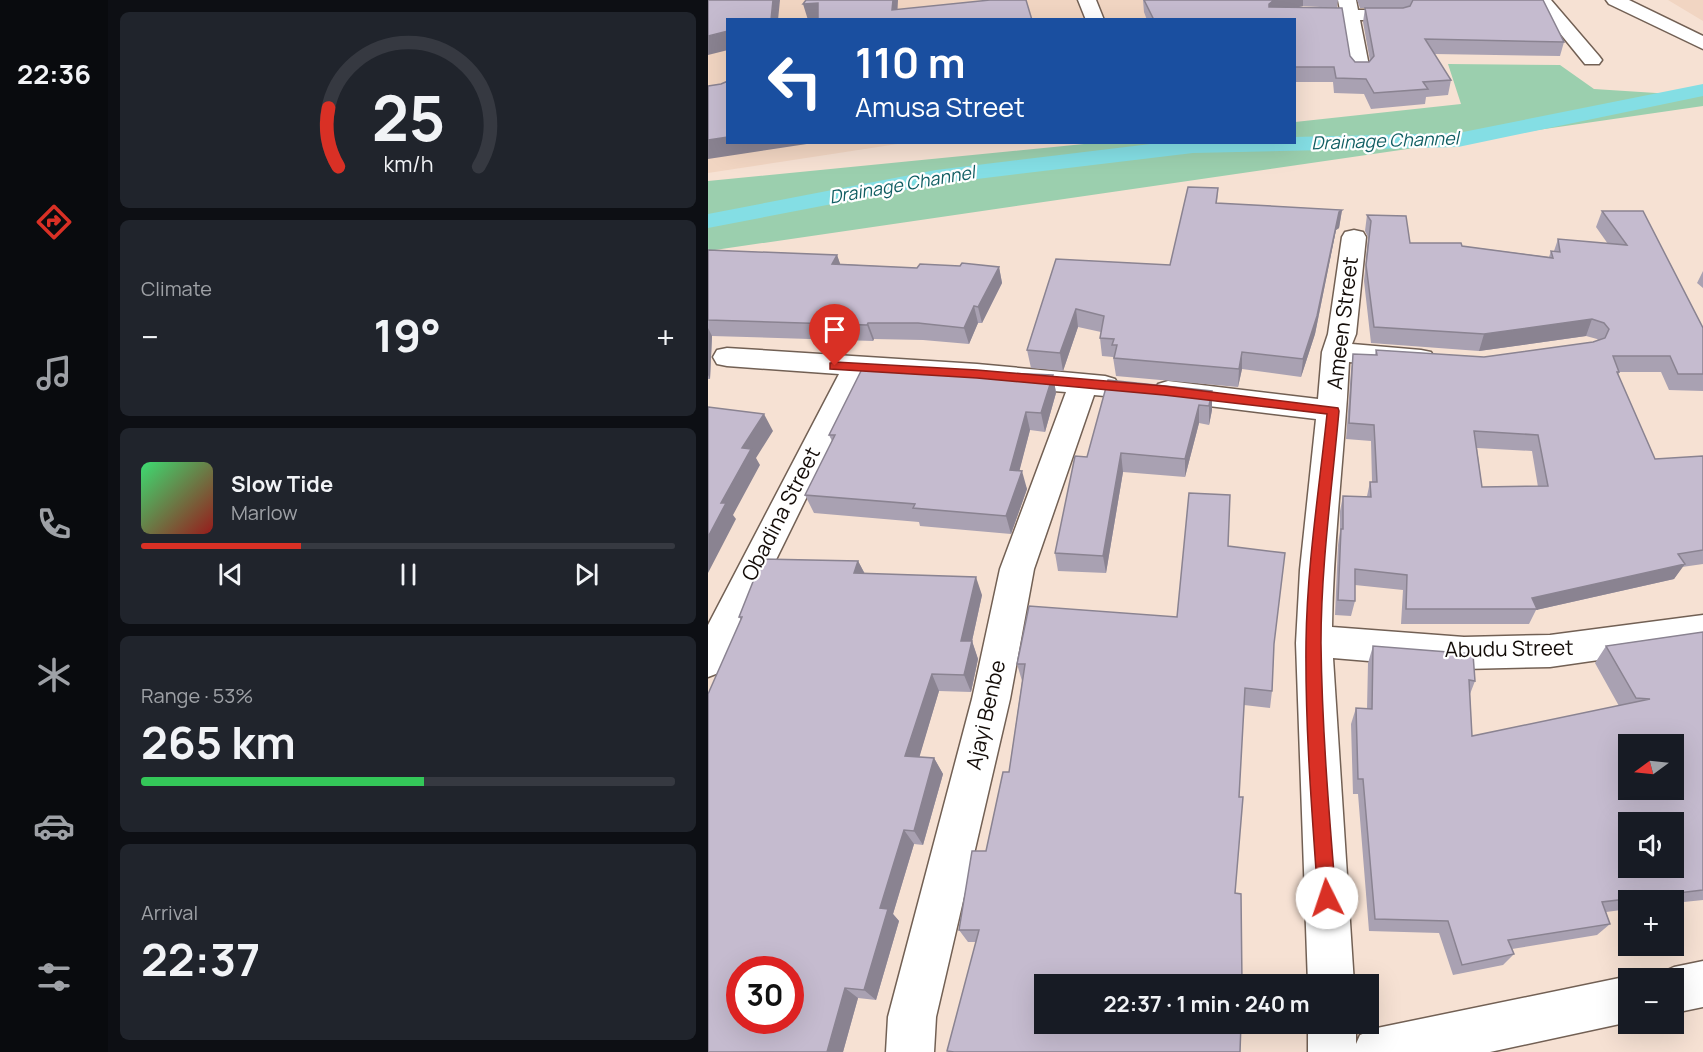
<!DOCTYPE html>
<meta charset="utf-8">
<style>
body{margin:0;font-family:Manrope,sans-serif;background:#20242c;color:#f1f3f6;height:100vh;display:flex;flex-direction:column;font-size:22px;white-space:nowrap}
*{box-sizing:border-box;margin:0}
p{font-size:20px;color:#9ea1a6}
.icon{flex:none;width:33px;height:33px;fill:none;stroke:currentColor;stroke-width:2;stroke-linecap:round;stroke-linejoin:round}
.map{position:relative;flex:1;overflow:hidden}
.sheet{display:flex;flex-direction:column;gap:12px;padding:12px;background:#0d0f14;width:600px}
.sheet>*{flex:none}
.guide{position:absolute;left:18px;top:18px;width:570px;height:126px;border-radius:0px;box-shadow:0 6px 24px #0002;background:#1a4fa0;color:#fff;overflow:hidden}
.needle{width:39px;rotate:255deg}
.controls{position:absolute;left:910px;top:734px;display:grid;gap:12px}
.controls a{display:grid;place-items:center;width:66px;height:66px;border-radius:0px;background:#171b24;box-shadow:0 6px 24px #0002;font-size:30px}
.speed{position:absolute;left:18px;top:956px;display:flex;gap:12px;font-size:30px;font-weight:700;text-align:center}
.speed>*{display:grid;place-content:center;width:78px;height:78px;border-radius:50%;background:#171b24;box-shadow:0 6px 24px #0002;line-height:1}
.speed .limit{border:9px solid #d22;background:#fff;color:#111}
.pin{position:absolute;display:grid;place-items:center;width:51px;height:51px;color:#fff;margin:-62px -26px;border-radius:50% 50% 50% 0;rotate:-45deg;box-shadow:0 0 6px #0007}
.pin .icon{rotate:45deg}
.me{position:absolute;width:66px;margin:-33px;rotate:356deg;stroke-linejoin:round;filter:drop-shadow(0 0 4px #0008)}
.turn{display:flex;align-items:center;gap:21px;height:126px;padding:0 30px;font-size:27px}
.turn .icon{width:78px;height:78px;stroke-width:2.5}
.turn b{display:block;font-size:42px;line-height:51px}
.big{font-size:45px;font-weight:700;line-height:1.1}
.sheet .card{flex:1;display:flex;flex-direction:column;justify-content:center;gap:9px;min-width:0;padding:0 21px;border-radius:9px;background:#20242c}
.sheet .dial{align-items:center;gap:0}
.dial svg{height:156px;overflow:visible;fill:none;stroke:#363941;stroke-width:7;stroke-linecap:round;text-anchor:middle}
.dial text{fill:#f1f3f6;stroke:none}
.song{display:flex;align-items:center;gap:18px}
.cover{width:72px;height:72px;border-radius:9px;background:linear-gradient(135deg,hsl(140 70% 55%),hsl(0 70% 35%))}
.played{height:6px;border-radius:3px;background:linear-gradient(90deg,#d93025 30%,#363941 30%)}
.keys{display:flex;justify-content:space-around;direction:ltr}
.heat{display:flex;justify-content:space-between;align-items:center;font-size:33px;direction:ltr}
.charge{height:9px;border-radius:4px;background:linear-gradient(90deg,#34c759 53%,#363941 0)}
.trip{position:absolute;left:326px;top:974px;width:345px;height:60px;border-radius:0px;background:#171b24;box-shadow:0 6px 24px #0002;font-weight:700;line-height:60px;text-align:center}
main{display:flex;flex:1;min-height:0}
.tab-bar{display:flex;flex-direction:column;width:108px;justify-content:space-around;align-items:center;background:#090b0e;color:#9ea1a6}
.tab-bar .icon{width:42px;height:42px}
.tab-bar .selected{color:#d93025}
.tab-bar b{font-size:27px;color:#f1f3f6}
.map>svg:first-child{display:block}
</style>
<main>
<nav class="tab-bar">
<b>22:36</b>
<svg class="icon selected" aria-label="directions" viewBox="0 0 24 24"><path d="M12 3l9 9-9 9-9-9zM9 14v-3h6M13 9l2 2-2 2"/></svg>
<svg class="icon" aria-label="music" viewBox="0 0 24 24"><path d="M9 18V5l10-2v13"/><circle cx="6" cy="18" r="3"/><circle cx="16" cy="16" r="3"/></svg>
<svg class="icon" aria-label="phone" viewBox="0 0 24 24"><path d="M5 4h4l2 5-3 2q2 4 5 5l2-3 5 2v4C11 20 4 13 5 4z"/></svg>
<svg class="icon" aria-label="climate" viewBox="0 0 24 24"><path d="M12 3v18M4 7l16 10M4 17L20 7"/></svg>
<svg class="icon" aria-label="car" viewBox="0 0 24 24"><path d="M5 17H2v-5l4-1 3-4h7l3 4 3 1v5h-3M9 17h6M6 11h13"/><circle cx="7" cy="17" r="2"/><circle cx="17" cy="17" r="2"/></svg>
<svg class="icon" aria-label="filters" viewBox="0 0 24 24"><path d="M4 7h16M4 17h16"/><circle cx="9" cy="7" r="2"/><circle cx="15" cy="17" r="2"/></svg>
</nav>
<section class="sheet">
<div class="card dial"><svg viewBox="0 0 100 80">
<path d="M14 69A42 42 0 1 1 86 69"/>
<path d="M14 69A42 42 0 0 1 9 39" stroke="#d93025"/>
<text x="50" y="56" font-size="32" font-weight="700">25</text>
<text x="50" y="72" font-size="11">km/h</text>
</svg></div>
<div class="card"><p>Climate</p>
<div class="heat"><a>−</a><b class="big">19°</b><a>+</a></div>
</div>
<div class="card">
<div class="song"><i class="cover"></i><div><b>Slow Tide</b><p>Marlow</p></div></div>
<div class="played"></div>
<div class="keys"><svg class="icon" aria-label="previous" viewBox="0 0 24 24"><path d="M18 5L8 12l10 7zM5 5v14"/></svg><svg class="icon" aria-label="pause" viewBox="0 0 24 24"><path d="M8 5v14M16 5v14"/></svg><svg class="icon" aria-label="next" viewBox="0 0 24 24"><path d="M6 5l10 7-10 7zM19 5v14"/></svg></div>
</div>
<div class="card"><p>Range · 53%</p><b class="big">265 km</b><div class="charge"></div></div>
<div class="card"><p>Arrival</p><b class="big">22:37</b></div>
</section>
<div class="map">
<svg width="995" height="1052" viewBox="0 0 995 1052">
<rect width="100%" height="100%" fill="#f6e1d3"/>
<path fill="#f1d5c2" d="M0,0H544L545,19L20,20V142L196,143L0,173Z
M960,0H995V21Z"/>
<path fill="#9bcfae" d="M740,64L852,65L886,89L995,96V106L0,251V181L386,143L586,142L587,122L753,104Z"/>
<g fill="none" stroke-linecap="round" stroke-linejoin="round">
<path fill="#84dee4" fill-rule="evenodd" d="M995,84V96L750,147L485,153L228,184L0,228V214L228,170L459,142H586V137L750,133Z"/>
<g stroke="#726054" stroke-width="3">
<path id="minor" d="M370,0H388L396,20H378Z
M630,0H648L650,10H692L698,11L701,15L698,19L692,20H652L662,71L659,75H645L642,71L634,20H562C576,3 612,10 632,10Z
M825,0H843L891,56L894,60L891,64H877Z
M646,230L655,232L658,237L648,334L644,344L713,350L723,352L727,359L723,366L713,368L641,362C637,450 625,538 624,627L756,637L842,635L995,615V645L842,667L756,669L625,658L646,984H600L588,643L592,570L608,419L460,401L450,398L445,391L450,384L460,381L610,399L614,352L620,334L634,237L637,232Z
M19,348L269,364L397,376L407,379L411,386L407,393L397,396L386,395L326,569L302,699L228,1017L226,1052H178L180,1017L264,699L292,569L358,392L158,376L13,672L0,677V625L131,374L19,366L9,364L5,357L9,350Z
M995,961V1007L966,1013V978H948L950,974L966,967Z
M921,976L927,978H921V1022L782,1052H600V1023H648V1044L652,1035L669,1028Z"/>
</g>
<g stroke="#726054" stroke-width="3">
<path id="major" d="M898,0H921L995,36V49L901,4Z"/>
</g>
<use href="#minor" fill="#fff" fill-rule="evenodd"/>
<use href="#major" fill="#fff" fill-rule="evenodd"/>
</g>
<path fill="#a9a1b2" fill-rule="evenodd" d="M435,0H630L629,8L595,6L590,7L647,62H661L662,61L655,22L657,8H693H652L649,0H835L856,42L852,56L726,54L743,80L740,95L718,97L717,104L663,109L656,94L626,93L625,82H586V20H439L436,12Z
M510,188L509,203L634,210L631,228L628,230L607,334L593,377L534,369L530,387L408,376L405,357L394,356L392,338L393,332L370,327L355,371L323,368L319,350L348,259L462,265Z
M894,211L995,328V391L961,390L953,372H911L910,375L947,459L995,456V564L974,567L966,579L828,610L821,624H693L695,590L647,585V601L643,616L627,615L630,545L632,531V511L635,496H659L662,482H664L663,441L638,439L643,370L645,354L667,355L668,350L776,357L885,342L890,340L889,339L878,336L771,351L663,343L656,281L660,237L657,231L659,215L702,243L754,246L841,257L843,251H846L850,239L900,244L888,227ZM769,448L824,451L830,487H774Z
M0,250L129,255L132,264L209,268L252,266L291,267L294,283L274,323H270L261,344L215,340L166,339L165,341L4,336L2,379H0Z
M995,271V288L989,283Z
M241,374L345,375L348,393L337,432L322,430L311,471L319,489L303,534L212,526L211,522L106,513L97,495L124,441L121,435Z
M504,391V410L501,425L491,423L477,477L415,472L398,573L350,571L347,553L379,457Z
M520,546L566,647L564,691L562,708L536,705L531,797L527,893L532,1052H240L239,1051L268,942H260L251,930L278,851L301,772L314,681L309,664L469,617Z
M150,561L157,574L274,595L264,641L270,659L263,692L231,691L211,757L226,758L235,774L215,845L206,844L185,914L191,921L168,1000L150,998L135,1052L33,620L31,617Z
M995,632V900L966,903V900H921V909L898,912L902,924L889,935L804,949L806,954L795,965L745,975L731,933L661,931L650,794H645L643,724L648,708L659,709L660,663L665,646L767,681L762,694L764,736L911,706L887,663L898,646Z"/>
<path fill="#8a8391" d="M65,0H72L70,20H63Z
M185,0H190L189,20L184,10Z
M566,0H595V6L567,13L561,18V4Z
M110,3L116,20H100L95,4Z
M20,31V50L0,55V36Z
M20,137V142H112L0,159V140Z
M634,210L631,228L628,230L607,334L593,377L595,359L631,212Z
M129,255L135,272L124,264Z
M291,267L294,283L274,323L270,307Z
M266,306L270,323L261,344L256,328Z
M368,309L370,327L355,371L352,353Z
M884,319L878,336L771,351L776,334Z
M160,323L166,339L165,341L159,325Z
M0,328L4,336L2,379L0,375Z
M534,352V369L530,387L531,369Z
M345,375L348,393L337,432L333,413Z
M504,391V410L501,425V406Z
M491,405V423L477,477V459Z
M318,412L322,430L307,488L302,470Z
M56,414L65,431L48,458L52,465L25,515L28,519L0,573V537L34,448Z
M413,453L415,472L398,573L395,556Z
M314,471L319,489L303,534L298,516Z
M150,561L160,580L146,573Z
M977,564L966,579L828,610L829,609L824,598Z
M268,577L274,595L264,641L270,659L263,692L256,675L253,641Z
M224,674L231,691L207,772L197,756Z
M226,758L235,774L215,845L206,831Z
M196,830L206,844L185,914L191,921L168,1000L156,990L172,908Z
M137,988L150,998L135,1052H119Z"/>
<path fill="#c5bbcf" stroke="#8a8391" stroke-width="1.5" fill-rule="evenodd" d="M0,0H65L63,20H20V31L0,36Z
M98,0H185L184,10L282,0H318L324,20H110V3L95,4Z
M436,0H566L561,4V7L634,8L642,56L647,62H661L666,56L657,8H695L702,6L705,0H835L856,42L717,39L743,80L715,82L720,89L666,93L658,79L628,78L626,67H586V20H446Z
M20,81V137L0,140V86L13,84Z
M480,187L510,188L508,203L634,210L631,212L609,316L595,359L534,352L531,369L406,358L409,345H404L406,339L392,338L396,316L368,309L352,353L319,350L348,259L462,265Z
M894,211H935L995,328V374H970L962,356H905L911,372H909L947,459L995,456V550L970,554L977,564L824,598L829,609H698L699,575L647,569V601L630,600L633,529H635V496L663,497L662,482H669L666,425L641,423L645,354L669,355L668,350L776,357L885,342L897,338L901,329L896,323L884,319L776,334L666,327L658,265L663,221L659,215L698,216L702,243H753L754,246L845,258L843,251L852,252L850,239L919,245ZM766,431L830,435L840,486L774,487Z
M0,250L129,255L124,264L209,268L212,264L252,266L254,263L291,267L270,307L266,306L256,328L210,323H160L159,325L0,320Z
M154,369L241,374L242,371L345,375L333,413L318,412L302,470L314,471L298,516L205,508L207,504L97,495L127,435H121Z
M400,380L504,391L501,406L491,405L477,459L413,453L395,556L347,553L367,456L379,457Z
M0,407L56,414L34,448L43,449L13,503H18L0,537Z
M481,493L522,495L520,546L577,553L566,644L564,691L537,688L531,797H535L527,893L533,894L534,984H336V1023H533L532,1052H246L239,1051L271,930H251L264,851H278L295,772H301L317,664H309L321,606L469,617Z
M54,559L150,561L146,573L268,577L253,641H264L256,675L224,674L197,756L226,758L206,831L196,830L172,908L180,909L156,990L137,988L119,1052H0V694L34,617H31ZM32,969H82V1020H32Z
M995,632V890L894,902L902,924L800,940L806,954L754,965L740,921L667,919L655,779H650L648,708L664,709L665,646L765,654L767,681L761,680L764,736L942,699L928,698L898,646ZM921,744H966V789H921ZM921,822H966V867H921Z"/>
<path fill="#d93025" stroke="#8d1f18" stroke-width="1.5" d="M127,362L269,370L456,386L630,408L631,411C624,488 613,566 613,643C614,728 621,813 628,898L625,905L619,907L613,905L610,898C604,813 597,728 598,642C599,566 611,490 619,414L456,395L269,378L122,369V363Z"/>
<g text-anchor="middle" stroke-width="4.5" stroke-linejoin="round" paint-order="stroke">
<g font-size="18" font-style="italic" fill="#115e63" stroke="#fff">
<text transform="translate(677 141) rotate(-2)" y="6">Drainage Channel</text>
<text transform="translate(194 185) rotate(-10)" y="6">Drainage Channel</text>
</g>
<g font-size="21" fill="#130c08" stroke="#fff">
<text transform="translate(635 323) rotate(-83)" y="7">Ameen Street</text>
<text transform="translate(73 514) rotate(-63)" y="7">Obadina Street</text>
<text transform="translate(801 649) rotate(-1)" y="7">Abudu Street</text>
<text transform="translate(278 715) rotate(-77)" y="7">Ajayi Benbe</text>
</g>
</g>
</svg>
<div class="controls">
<a><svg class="needle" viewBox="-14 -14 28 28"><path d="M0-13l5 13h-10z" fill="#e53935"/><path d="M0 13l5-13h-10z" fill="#9ea1a6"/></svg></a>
<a><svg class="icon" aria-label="sound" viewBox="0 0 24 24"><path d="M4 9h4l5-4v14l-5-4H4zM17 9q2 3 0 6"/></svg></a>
<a>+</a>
<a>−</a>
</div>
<div class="speed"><div class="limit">30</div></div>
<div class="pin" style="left:127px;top:366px;background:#d93025"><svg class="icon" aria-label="arrive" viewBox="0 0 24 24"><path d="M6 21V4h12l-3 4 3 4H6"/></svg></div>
<svg class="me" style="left:619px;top:898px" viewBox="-20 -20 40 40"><circle r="19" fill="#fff"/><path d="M0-13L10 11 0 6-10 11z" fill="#d93025"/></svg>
<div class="trip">22:37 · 1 min · 240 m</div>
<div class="guide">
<div class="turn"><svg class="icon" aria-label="left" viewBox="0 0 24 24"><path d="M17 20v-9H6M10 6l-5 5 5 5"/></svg><div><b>110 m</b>Amusa Street</div></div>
</div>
</div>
</main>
